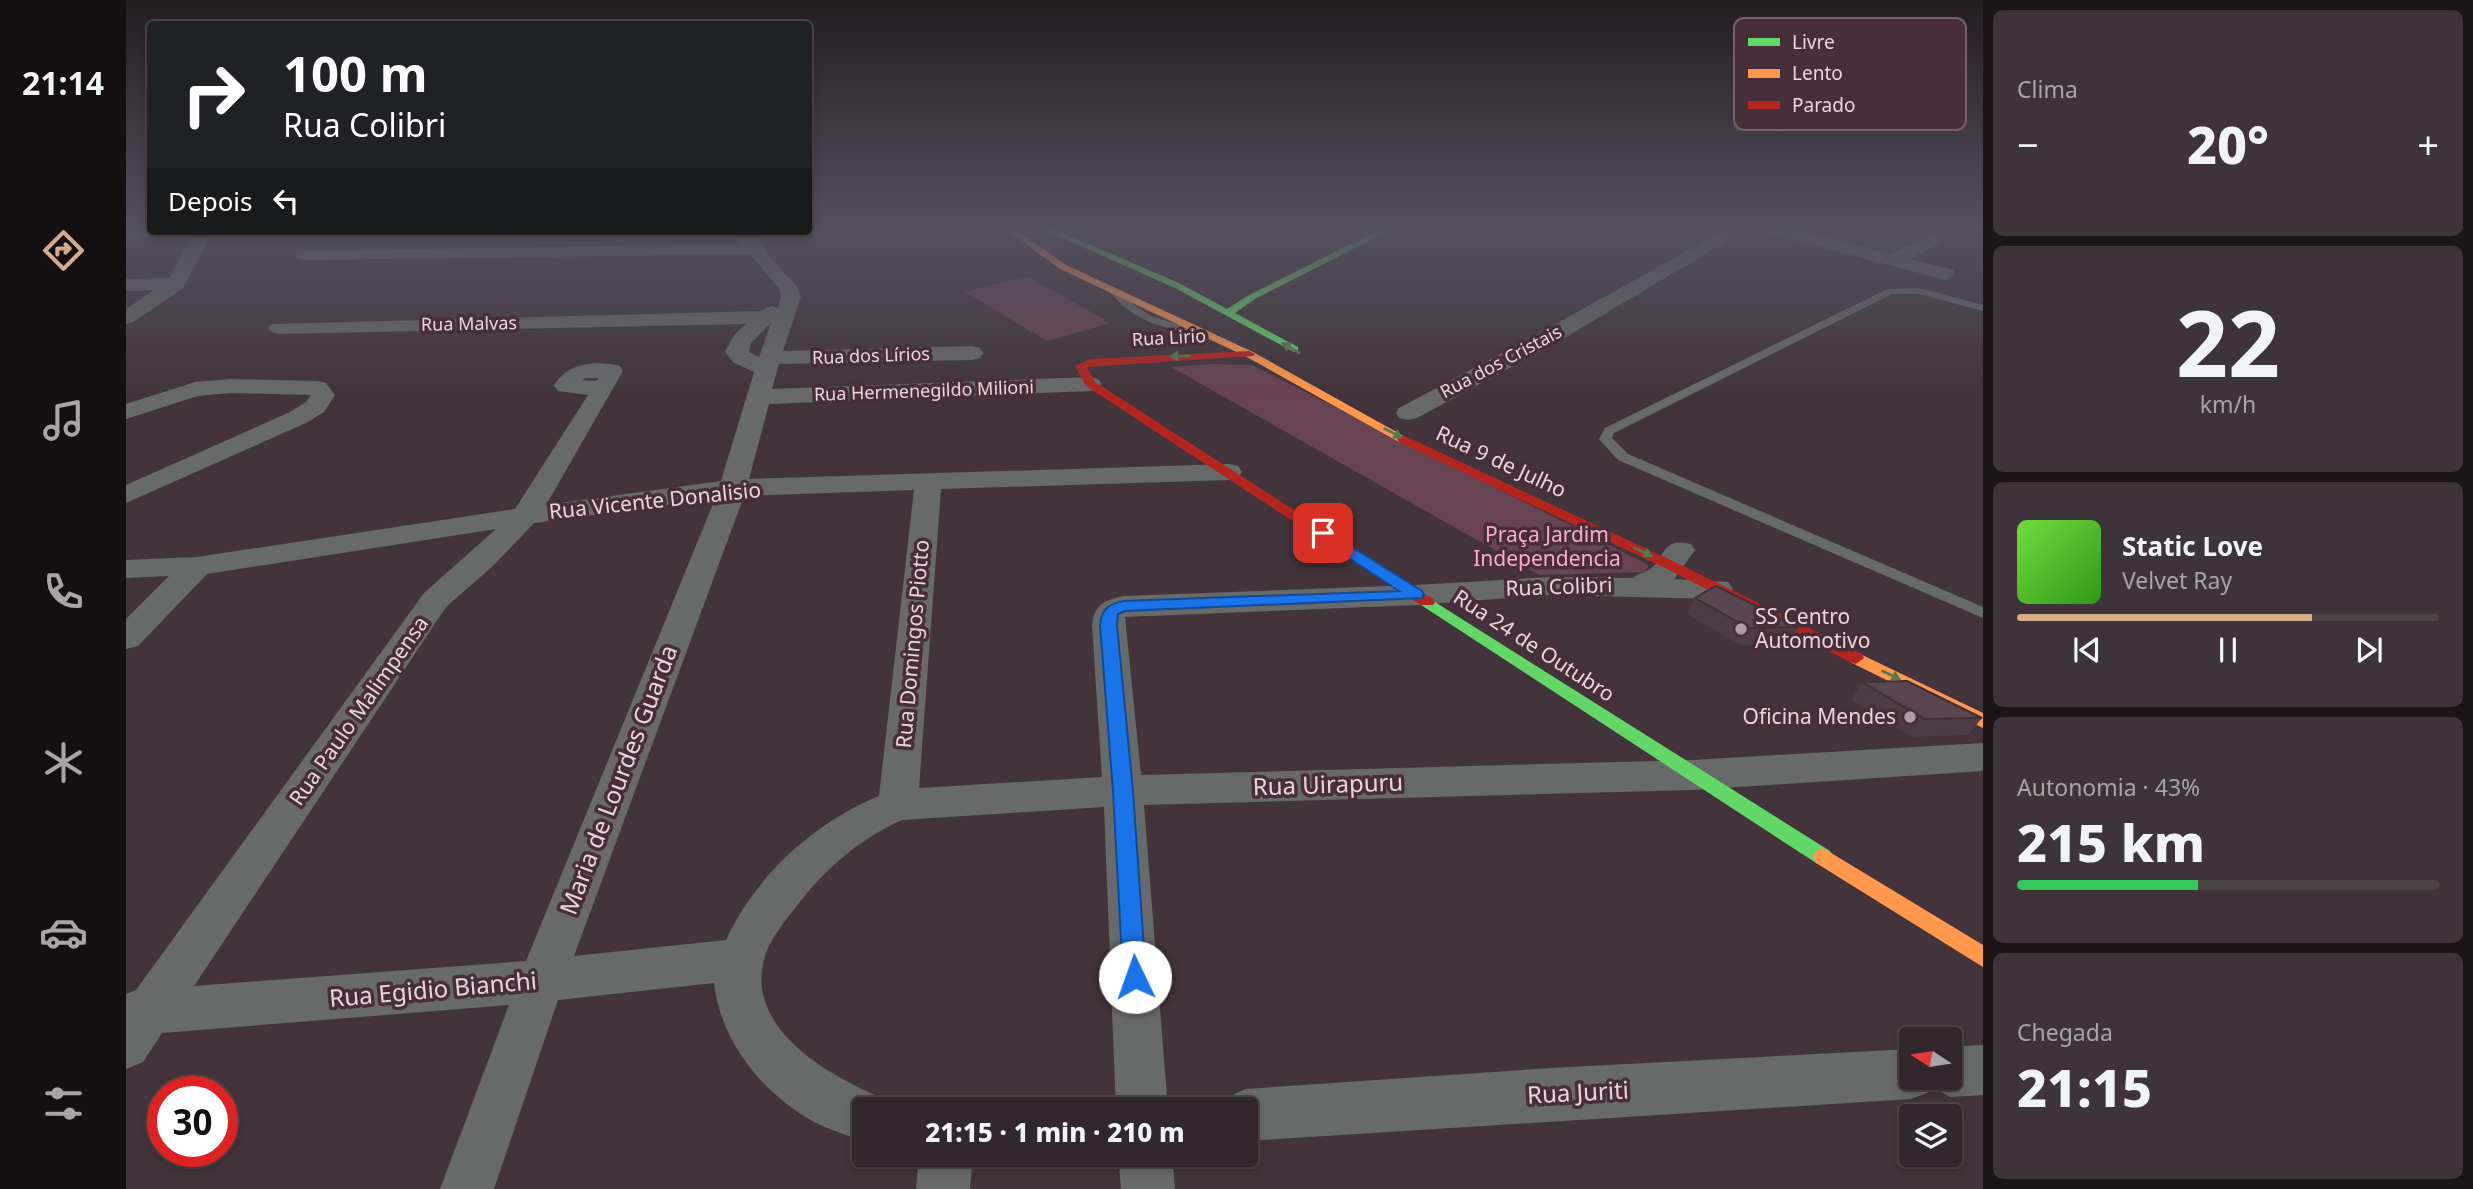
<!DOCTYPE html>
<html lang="pt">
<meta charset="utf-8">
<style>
body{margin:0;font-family:"Noto Sans",sans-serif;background:#3d3338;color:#f1f3f6;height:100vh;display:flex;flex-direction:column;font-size:26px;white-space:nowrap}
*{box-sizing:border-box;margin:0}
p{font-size:23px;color:#a8a5a9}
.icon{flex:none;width:38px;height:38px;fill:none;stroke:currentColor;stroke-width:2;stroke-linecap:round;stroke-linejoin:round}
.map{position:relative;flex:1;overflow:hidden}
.side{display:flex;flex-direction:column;gap:10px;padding:10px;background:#1c1518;width:490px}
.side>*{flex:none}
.banner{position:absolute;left:21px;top:21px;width:665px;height:214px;border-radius:7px;box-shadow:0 4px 10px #0003,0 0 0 2px #4d4448;background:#202124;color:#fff;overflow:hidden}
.needle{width:46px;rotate:282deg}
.tools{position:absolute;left:1773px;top:1027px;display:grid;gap:14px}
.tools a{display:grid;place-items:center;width:63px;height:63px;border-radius:7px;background:#32272c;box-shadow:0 4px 10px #0003,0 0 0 2px #4d4448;font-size:35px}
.speed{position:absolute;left:21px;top:1076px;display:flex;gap:14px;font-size:35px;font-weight:700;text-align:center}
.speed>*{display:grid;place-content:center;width:91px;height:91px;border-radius:50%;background:#32272c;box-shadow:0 4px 10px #0003,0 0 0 2px #4d4448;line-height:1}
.speed .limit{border:10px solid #d22;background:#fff;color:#111}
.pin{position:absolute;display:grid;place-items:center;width:60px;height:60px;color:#fff;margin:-30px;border-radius:14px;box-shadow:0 4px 10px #0006}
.me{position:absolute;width:77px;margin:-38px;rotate:357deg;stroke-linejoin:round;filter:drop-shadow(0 0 5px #0008)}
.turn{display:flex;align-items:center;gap:24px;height:147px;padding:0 21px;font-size:32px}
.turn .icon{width:91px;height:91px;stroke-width:2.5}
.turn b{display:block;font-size:49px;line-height:60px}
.then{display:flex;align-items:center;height:66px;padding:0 21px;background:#0003;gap:14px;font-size:26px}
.big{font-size:52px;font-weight:800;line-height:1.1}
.side .card{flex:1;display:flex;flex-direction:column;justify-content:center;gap:10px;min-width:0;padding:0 24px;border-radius:10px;background:#3d3338}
.side .dial{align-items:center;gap:0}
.dial b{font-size:91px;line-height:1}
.song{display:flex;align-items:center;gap:21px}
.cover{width:84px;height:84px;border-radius:10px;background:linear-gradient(135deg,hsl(100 70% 55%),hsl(110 70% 35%))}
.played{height:7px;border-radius:4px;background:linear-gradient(90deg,#d6ab8b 70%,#4d4448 70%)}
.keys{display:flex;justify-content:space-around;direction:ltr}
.heat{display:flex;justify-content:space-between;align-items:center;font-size:38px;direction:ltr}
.charge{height:10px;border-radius:5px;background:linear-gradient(90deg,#34c759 43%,#4d4448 0)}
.trip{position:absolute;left:726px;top:1097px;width:406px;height:70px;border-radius:7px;background:#32272c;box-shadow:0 4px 10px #0003,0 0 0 2px #4d4448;font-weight:800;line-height:70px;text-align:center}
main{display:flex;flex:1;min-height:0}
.tab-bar{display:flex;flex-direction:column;width:126px;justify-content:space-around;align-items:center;background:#141012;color:#a8a5a9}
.tab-bar .icon{width:49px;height:49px}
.tab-bar .current{color:#d6ab8b}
.tab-bar b{font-size:32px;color:#f1f3f6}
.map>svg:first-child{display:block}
</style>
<main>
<nav class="tab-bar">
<b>21:14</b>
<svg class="icon current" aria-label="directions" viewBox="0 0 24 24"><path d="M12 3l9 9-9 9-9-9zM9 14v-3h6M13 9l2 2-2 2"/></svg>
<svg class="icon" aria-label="music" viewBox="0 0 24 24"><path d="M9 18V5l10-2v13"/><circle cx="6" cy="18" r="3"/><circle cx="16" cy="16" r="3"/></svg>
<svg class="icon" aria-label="phone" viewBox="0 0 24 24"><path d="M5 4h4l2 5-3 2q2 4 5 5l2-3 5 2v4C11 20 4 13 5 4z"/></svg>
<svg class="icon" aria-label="climate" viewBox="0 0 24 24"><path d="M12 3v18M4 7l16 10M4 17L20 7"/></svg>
<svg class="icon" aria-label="car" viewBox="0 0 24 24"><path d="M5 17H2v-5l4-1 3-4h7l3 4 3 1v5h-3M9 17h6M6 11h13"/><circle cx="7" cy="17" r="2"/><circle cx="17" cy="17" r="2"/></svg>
<svg class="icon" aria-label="filters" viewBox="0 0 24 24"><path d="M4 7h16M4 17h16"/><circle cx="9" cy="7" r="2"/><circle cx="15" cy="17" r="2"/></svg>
</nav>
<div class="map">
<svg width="1857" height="1189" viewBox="0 0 1857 1189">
<rect width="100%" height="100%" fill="#42343a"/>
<path fill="#684352" d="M902,276L984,323L921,341L839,292Z
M1086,364L1126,365L1523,565L1519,572L1413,575L1045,367Z"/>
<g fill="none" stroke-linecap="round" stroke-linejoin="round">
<path fill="#686a6a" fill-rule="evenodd" d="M1793,288L1857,305V311L1793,294H1766L1488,433L1486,438L1502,454L1857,607V618L1492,460L1473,439L1479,428L1761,289Z
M986,290H992L1008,305L1025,316L1067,329L1062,332C1030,327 1005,318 984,292Z"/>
<path fill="#686a6a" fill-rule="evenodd" d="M1602,228H1623L1435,340L1291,418L1282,420L1273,418L1270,413L1273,408L1419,330Z
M1636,228H1665L1764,254L1808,234L1817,239L1814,243L1783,259L1827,270L1829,274L1820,280L1638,232Z
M0,230L87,231L57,288L7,322L0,324V309L28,290L0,291V279L43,278L65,238L0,240Z
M608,231H626L649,263L670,285L675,297L657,351L846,346L854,348L857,353L854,358L846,360L653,364L646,389L964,377L972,379L976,384L972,389L964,391L643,404L623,479L1103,464L1112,466L1116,472L1112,478L1103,480L815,489L793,788L976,777L966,625C969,604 977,601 997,596L1290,585L1425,577L1507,578C1512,573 1515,574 1521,571C1541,560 1533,536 1565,544L1569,550L1548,579L1602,582L1607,589L1602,596L1591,599L1425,595L1290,605L999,617L1015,775L1566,760L1857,743V771L1566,790L1018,805L1042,1110H990L978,807L776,820C733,839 698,870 670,907C659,921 644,939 639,956C617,1028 702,1075 756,1098L761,1110H738V1142C722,1135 704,1130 688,1122C636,1093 595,1042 588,983L432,1000L368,1189H314L383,1005L36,1033L17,1062L0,1069V994L10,990L298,593L370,529L81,574L12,646L0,649V619L43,576L0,578V560L71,557L389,509L462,395L432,391L428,386C440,363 470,360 494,366L497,371L420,505L595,481L628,372L607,362L599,352L608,335L620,324L153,334L146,332L142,328L146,324L634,311L645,306L652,308L655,297L654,290L624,254L178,260L172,259L169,255L172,251L617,244ZM645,323L633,357L623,352L625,343ZM460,378H473L470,381L456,380ZM788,490L753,796C688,823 630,875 600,940L448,956L618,496ZM589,499L400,961L68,986L320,607L367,566L408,523Z
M104,379L192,381L200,383L209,395L198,412L180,423L0,503V485L162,413L180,402L185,395L104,393L72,396L0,419V404L69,382Z
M1857,1045V1095L1824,1097L1805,1086L1803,1092L1785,1099L1120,1141V1110H1096L1102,1097L1120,1089L1425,1068L1785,1049V1078H1824V1047Z
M793,1155H847L844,1189H790Z
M992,1155H1046L1049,1189H995Z"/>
<path fill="#63d668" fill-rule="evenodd" d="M914,228H926L1055,284L1101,309L1123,295L1257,228H1268L1129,299L1109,313L1172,347V351L1168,352L1049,288Z
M1301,597L1704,851L1707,857L1704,863L1697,866L1690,863L1295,605L1293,602Z"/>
<path fill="#ff974d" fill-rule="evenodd" d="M878,228H888L940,265L1127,352L1283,439L1277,443L1273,442L1119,356L934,269Z
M1730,652L1857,713V728L1724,662L1722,658Z
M1697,848L1857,945V967L1690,863L1687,857L1690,851Z"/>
<path fill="#b3261e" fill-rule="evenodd" d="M1123,351L1129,354L1127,356L961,367L969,382L1307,599L1309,602L1307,605H1295L960,386L949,366L964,359Z
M1277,435L1549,562L1736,654L1738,658L1730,664L1724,662L1539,568L1273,442L1271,439Z"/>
</g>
<path fill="#4d3c43" d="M1569,598L1673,627L1664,644L1614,645L1561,614Z
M1736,682L1856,718L1842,735L1786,737L1725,700Z"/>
<path fill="#59464e" stroke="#3e3137" stroke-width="2" d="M1590,586L1673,627L1623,628L1569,598Z
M1781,681L1856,718L1799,719L1736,682Z"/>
<defs><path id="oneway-solid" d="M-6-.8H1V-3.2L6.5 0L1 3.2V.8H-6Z" transform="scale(1.75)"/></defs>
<g fill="#547a4e">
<use href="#oneway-solid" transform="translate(1165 348) rotate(-149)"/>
<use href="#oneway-solid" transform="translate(1054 356) rotate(178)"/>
<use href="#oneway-solid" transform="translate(1267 433) rotate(27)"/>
<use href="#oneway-solid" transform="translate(1517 552) rotate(25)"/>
<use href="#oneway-solid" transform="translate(1765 675) rotate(26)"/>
</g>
<linearGradient id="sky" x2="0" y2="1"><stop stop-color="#241d20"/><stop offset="0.58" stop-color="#545060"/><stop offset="1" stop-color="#545060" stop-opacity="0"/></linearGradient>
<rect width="1857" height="395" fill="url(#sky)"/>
<path fill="#1a73e8" stroke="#114b97" stroke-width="2" d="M1197,529L1296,591L1298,595L1296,598L999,611L992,614L991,625L1007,791L1020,977L1017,984L1009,988L1000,984L997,977L987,791L974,625C976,609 981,605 997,601L1273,591L1191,537L1189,533Z"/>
<g fill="#ad9da4" stroke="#482e39" stroke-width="2.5">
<circle cx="1615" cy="629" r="7"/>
<circle cx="1784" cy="717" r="7"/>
</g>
<g text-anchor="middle" stroke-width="7" stroke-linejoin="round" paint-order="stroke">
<g font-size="18" fill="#e7d6dd" stroke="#482e39">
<text transform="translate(343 324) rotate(-1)" y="6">Rua Malvas</text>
<text transform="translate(1043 338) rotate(-3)" y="6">Rua Lirio</text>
<text transform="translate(745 356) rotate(-2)" y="6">Rua dos Lírios</text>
<text transform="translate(1375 362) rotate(-28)" y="6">Rua dos Cristais</text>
<text transform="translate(798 391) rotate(-2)" y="6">Rua Hermenegildo Milioni</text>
</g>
<g font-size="21" fill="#e7d6dd" stroke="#482e39">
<text transform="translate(1375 462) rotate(25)" y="7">Rua 9 de Julho</text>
<text transform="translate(529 501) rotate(-6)" y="7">Rua Vicente Donalisio</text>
<text transform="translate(1433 587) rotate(-2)" y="7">Rua Colibri</text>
<text transform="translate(787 644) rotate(-85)" y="7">Rua Domingos Piotto</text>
<text transform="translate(1408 646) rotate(33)" y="7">Rua 24 de Outubro</text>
<text transform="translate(233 711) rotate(-55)" y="7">Rua Paulo Malimpensa</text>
</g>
<g font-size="21" fill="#f9accd" stroke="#482e39">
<text x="1421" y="542">Praça Jardim<tspan x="1421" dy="24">Independencia</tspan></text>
</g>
<g font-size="21" fill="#e7d6dd" stroke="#482e39" text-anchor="start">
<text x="1629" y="624">SS Centro<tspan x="1629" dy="24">Automotivo</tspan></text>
<text x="1770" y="724" text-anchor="end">Oficina Mendes</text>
</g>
<g font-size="24" fill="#e7d6dd" stroke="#482e39">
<text transform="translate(493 780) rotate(-69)" y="8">Maria de Lourdes Guarda</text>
<text transform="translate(1202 785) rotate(-2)" y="8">Rua Uirapuru</text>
<text transform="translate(307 990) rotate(-5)" y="8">Rua Egidio Bianchi</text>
<text transform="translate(1452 1093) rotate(-3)" y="8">Rua Juriti</text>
</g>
</g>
<rect x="1608" y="18" width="232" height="112" rx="10" fill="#482e39" stroke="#78606a" stroke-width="2"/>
<rect x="1622" y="38" width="32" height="8" fill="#63d668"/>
<rect x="1622" y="69" width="32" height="9" fill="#ff974d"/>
<rect x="1622" y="101" width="32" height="8" fill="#b3261e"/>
<g font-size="19" fill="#e7d6dd">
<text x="1666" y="49">Livre</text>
<text x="1666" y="80">Lento</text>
<text x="1666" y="112">Parado</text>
</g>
</svg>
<div class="tools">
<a><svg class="needle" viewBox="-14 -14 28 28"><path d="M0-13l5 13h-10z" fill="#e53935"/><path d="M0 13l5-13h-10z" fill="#a8a5a9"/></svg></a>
<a><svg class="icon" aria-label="layers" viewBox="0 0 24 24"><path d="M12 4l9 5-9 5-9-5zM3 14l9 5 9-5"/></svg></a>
</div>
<div class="speed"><div class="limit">30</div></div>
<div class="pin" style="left:1197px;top:533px;background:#d93025"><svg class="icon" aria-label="arrive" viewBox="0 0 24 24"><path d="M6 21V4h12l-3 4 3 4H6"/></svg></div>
<svg class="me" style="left:1009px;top:977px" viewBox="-20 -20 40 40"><circle r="19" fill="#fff"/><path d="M0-13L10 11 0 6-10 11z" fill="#1a73e8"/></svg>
<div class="trip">21:15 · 1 min · 210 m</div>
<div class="banner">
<div class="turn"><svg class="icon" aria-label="right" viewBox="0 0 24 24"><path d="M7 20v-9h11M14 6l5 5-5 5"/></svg><div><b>100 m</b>Rua Colibri</div></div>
<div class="then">Depois<svg class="icon" aria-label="left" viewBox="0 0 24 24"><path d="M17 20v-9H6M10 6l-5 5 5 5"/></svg></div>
</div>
</div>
<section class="side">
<div class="card"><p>Clima</p>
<div class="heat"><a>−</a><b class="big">20°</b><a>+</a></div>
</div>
<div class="card dial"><b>22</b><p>km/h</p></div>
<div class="card">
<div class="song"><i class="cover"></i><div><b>Static Love</b><p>Velvet Ray</p></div></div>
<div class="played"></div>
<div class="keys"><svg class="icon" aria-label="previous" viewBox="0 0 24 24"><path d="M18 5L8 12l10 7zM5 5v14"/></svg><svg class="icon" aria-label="pause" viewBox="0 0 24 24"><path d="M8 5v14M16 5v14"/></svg><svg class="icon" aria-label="next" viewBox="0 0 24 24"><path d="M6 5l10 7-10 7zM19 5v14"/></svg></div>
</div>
<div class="card"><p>Autonomia · 43%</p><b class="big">215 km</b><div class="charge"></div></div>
<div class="card"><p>Chegada</p><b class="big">21:15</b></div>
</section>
</main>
